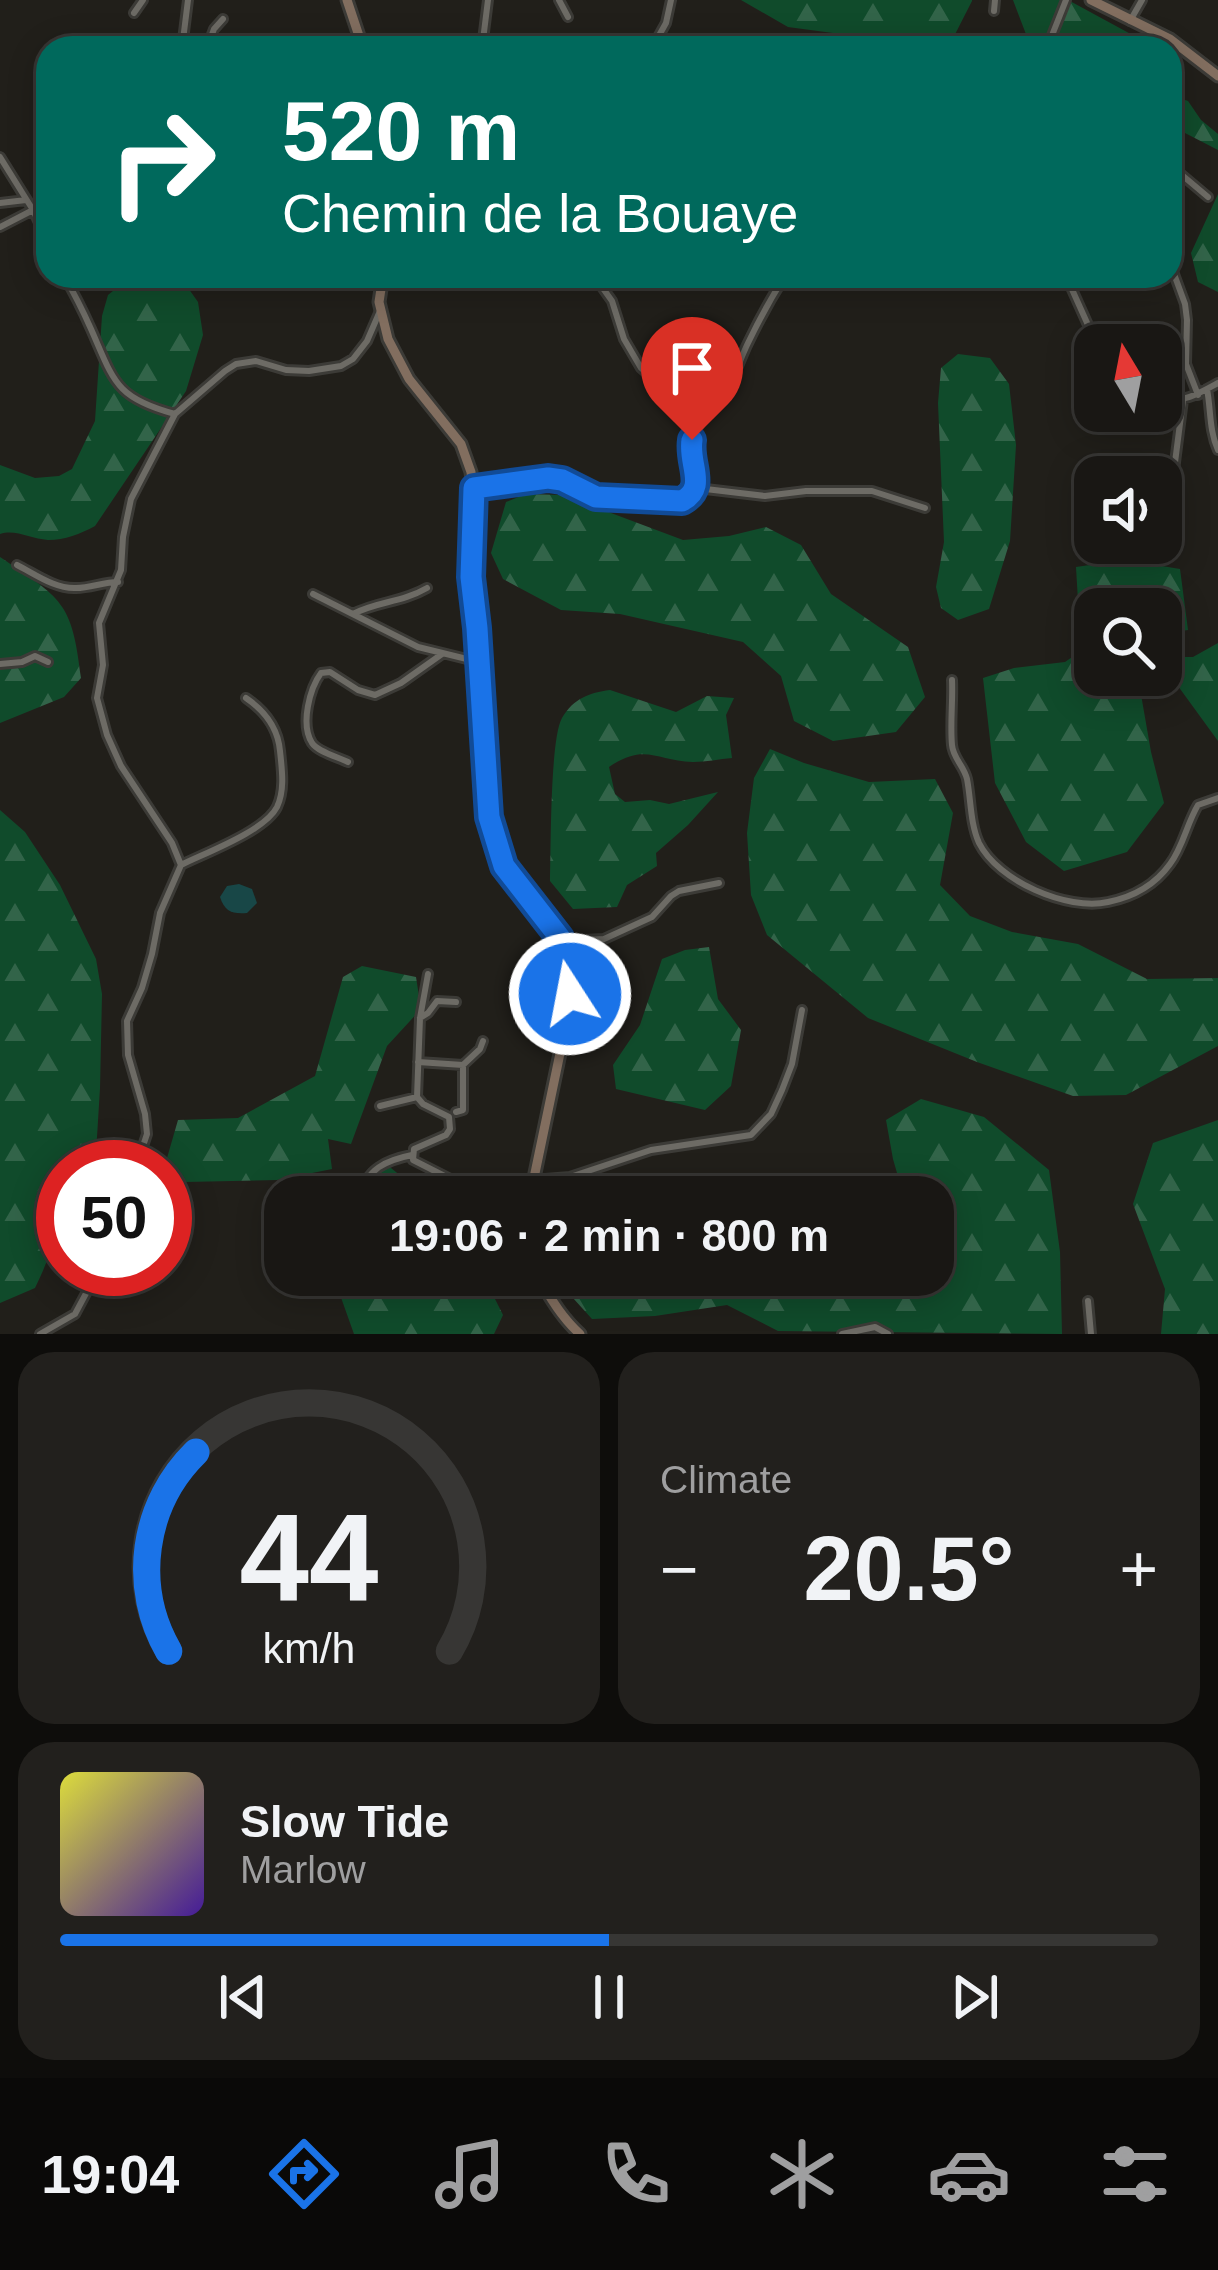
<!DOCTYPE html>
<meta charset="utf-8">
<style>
body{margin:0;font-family:Arial,sans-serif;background:#22201d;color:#f1f3f6;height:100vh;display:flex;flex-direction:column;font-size:45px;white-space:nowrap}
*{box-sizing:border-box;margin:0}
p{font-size:39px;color:#9f9fa0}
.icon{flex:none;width:66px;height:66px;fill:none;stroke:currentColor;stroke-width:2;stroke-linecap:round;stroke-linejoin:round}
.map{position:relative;height:1334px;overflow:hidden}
.drawer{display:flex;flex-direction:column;gap:18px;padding:18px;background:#0e0d0b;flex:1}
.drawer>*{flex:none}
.guide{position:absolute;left:36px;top:36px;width:1146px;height:252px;border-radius:36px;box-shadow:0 6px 30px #0003,0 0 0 3px #373634;background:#00695c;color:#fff;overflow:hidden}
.needle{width:78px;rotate:350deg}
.tools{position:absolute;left:1074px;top:324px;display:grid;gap:24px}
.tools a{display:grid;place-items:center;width:108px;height:108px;border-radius:24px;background:#191714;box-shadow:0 6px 30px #0003,0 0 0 3px #373634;font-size:60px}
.speed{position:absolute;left:36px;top:1140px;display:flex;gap:24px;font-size:60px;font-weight:700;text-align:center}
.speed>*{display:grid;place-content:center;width:156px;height:156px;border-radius:50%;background:#191714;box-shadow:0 6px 30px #0003,0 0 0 3px #373634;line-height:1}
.speed .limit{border:18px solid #d22;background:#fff;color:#111}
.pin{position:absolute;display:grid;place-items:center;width:102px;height:102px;color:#fff;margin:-123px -51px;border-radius:50% 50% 50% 0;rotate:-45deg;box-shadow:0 0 12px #0007}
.pin .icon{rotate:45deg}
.me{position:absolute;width:132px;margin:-66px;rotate:349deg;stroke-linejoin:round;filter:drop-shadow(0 0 9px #0008)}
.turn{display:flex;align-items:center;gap:42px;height:252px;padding:0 48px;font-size:54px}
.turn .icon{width:156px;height:156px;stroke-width:2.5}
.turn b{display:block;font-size:84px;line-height:102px}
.big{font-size:90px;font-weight:700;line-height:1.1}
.drawer .tile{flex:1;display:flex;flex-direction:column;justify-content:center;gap:18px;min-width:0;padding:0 42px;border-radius:36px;background:#22201d}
.drawer .dial{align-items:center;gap:0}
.dial svg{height:312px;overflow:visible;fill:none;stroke:#373634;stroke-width:7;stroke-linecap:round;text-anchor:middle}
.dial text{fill:#f1f3f6;stroke:none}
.song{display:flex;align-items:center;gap:36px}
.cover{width:144px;height:144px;border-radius:18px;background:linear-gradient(135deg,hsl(60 70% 55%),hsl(260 70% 35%))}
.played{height:12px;border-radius:6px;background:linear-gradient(90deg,#1a73e8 50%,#373634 50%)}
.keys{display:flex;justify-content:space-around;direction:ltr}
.heat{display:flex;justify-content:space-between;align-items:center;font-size:66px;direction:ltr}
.drawer .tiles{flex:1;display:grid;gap:18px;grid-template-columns:1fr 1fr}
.tile:last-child{grid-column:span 2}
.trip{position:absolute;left:264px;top:1176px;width:690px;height:120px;border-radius:36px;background:#191714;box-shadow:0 6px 30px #0003,0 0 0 3px #373634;font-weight:700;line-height:120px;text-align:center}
.menu{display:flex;height:192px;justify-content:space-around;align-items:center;background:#0a0908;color:#9f9fa0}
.menu .icon{width:84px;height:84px}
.menu .current{color:#1a73e8}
.menu b{font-size:54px;color:#f1f3f6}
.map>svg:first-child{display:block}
</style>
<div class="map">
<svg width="1218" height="1334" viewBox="0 0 1218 1334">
<defs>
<pattern id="forest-firs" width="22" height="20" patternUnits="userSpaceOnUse" patternTransform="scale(3)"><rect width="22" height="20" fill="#104b2b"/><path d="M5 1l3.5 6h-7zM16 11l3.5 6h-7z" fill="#326449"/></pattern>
</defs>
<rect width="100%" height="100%" fill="#211f1a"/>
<path fill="url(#forest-firs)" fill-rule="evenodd" d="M741,0H972V1L948,48H866L833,33L788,27Z
M1013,0H1068L1138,38L1142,48H1038L1029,42Z
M1170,95L1188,101L1201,120L1218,134V150L1185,133L1170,121Z
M1218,194V292L1198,282L1191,253Z
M140,276L181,278L198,302L203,335L186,391L95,526C80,534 65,540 48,540C31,539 16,529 0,534V465L35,478L59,476L72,469L95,421L102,316L108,295L129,278Z
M958,354L990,358L1009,384L1016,445L1010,541L989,609L958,620L941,608L936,587L944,542L938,403L941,368Z
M526,494L563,495L683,540L729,536L766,527L801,545L831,594L908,647L925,697L896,732L833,741L794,721L781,676L743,642L620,614L561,610L503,579L491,553L506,502Z
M0,557C62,599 72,601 81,678L64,697L0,723Z
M1125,560L1180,569L1188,630L1174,632L1177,657H1193L1218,643V741L1170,675L1139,683L1151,752L1164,803L1127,852L1064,871L1026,842L995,783L983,678L1014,668L1065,662L1081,651L1076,567ZM1095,609H1161V675H1095Z
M610,690L676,712L707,696L734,698L726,715L732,758C719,759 706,762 693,762C657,761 645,742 609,767L615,794L625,802L650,800L669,804L718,792L688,825L656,853L657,866L627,885L617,907L573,909L550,881C551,850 550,739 562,718C574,698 589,693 610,690Z
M770,749L804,763L869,782L935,779L953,813L940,885L970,916L1012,932L1078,944L1147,979L1218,978V1046L1126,1095L1073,1096L977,1062L868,1018L767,935L751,895L747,833L754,778Z
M0,810L25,832L60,885L96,959L102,994L100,1088L96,1153L84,1167H63C63,1218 57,1242 35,1288L0,1303Z
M709,947L718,999L741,1030L731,1086L705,1110L616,1089L613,1065L640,1025L662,959L685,950Z
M362,966L416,977L421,1009L387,1046L351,1144L328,1139L332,1169L277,1180L184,1182L165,1165L178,1120L238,1118L315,1076L343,977Z
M921,1099L984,1117L1049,1170L1060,1252L1062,1334L778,1331L727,1305L655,1316L592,1319L563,1287L560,1275H933V1197H904L893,1159L886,1120Z
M1218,1120V1334H1161L1165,1289L1133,1204L1153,1143Z
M386,1164L427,1197H351Z
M694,1184L756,1187L777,1197H642Z
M333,1275H483L503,1315L494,1334H354Z"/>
<path fill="#184747" d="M239,884L252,889L257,903L247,913C232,914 225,912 220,897L227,886Z"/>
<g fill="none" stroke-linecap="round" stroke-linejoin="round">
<g stroke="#3c3b37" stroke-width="12">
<path id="minor" d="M559,0L568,17
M994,11L995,0
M134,13L143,0
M1130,21L1142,0
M659,37L722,48
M182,48L188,0
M207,48L214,29L223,19
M482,48L488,0
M652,48L666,23L671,0
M1047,48L1066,0
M0,157L33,210L48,242
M1170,165L1208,197
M0,203L26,200
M0,227L33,210
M1170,263L1185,304L1187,320L1186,364L1198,395
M64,276C74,293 83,311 91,329C114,381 115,398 175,414
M587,276L597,280L612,301L624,339L641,368L684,405L697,430
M1066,276L1097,345
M1207,389C1211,410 1209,430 1218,450
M1161,400C1185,402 1198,394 1218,383
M1173,478L1183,400
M474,488L548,478L562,480L596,497L682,501C711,486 685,467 692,442C697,419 716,406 728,387C736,374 741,357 748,343C759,320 771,298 785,276
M697,488L765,496L806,491H872L925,508
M17,565C35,574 55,589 76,588C91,588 103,582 118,582
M313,594L418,647L479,662
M353,614C378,601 401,603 427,588
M0,664L22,662L35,656L48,662
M952,680C953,701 950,724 952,745C953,758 964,766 967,779C971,799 970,823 979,843C998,881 1067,911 1108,902C1133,897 1155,885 1170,864C1183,847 1187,823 1198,805L1218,798
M348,762C338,757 318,752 312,743C300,724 310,688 321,673L330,672L358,690L375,695L401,683L442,654
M181,865C205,853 265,831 277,807C285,790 282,770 280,751C278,728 265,711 246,698
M561,941L604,939L652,917L671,896L679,891L719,883
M428,974L420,1018L417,1097L423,1104L449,1117L450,1129L446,1135L414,1149L413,1160L486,1197
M420,1018L428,1013L437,1001L456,1002
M418,1062L463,1065V1110L456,1112
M463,1065L480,1049L483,1041
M380,1106L417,1097
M136,1167L147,1134L145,1114L128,1055L127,1021L142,988L152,954L160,913L181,865L172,843L121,766L107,735L97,698L103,665L99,623L121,570L123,537L131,499L175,414L225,371L236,364L256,361L286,370L309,371L341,366L353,359L367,341L380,311
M533,1180L570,1177L651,1150L751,1135L771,1114L782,1090L792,1064L802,1010
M361,1197C365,1169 387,1160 412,1155
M1088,1301L1091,1334
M40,1334L75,1314L99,1269
M842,1334L875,1327L888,1334"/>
</g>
<g stroke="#3c3b37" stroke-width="15">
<path id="secondary" d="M347,0L363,48
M1091,0L1170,39L1218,76
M383,276L379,302L388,339L409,379L461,444L471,472L474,499L471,577L477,628L489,817L504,866L549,921L561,941L570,976L568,1015L530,1197
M538,1275C549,1297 562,1318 580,1334"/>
</g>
<use href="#minor" stroke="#6d6b65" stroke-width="6"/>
<use href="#secondary" stroke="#826e5f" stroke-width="9"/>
</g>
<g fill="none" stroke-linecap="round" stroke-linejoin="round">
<g stroke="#114b97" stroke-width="30">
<path id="route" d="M570,994L567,956L560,938L504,866L489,817L477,628L471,577L474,488L548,478L562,480L596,497L682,501C708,487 688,465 692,440"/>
</g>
<use href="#route" stroke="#1a73e8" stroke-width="21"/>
</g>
</svg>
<div class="tools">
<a><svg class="needle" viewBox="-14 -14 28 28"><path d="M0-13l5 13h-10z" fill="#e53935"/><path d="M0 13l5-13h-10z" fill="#9f9fa0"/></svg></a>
<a><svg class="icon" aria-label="sound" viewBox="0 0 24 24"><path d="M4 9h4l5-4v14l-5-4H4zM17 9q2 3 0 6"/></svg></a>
<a><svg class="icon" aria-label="search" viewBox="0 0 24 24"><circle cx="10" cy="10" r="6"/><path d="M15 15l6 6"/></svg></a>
</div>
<div class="speed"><div class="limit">50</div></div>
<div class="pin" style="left:692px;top:440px;background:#d93025"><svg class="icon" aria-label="arrive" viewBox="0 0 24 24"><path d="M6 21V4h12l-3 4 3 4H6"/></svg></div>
<svg class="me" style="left:570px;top:994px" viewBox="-20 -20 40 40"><circle r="17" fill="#1a73e8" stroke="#fff" stroke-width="3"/><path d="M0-11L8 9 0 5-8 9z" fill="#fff"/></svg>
<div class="trip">19:06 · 2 min · 800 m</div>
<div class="guide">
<div class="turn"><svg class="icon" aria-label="right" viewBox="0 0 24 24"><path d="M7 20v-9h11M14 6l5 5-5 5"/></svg><div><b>520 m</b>Chemin de la Bouaye</div></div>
</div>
</div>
<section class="drawer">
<div class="tiles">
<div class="tile dial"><svg viewBox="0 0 100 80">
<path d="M14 69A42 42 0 1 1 86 69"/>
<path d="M14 69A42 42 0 0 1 21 18" stroke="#1a73e8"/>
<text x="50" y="56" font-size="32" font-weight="700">44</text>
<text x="50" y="72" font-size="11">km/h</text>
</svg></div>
<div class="tile"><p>Climate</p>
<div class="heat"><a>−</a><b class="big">20.5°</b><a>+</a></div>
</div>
<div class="tile">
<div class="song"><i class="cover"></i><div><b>Slow Tide</b><p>Marlow</p></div></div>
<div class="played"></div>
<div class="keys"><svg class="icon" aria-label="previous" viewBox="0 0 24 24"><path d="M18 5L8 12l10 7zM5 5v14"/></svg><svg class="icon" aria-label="pause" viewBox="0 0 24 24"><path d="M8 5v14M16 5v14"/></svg><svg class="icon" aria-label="next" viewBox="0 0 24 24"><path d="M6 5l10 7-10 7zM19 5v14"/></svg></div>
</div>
</div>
</section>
<nav class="menu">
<b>19:04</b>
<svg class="icon current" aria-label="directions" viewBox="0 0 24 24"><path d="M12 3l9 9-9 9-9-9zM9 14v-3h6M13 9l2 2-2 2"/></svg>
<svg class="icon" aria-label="music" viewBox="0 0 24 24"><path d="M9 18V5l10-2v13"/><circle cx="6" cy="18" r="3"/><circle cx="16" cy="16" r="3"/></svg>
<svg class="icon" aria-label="phone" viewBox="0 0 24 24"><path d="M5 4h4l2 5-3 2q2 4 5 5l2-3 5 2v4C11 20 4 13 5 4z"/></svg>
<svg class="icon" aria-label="climate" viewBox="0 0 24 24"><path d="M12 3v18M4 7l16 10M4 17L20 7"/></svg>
<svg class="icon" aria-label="car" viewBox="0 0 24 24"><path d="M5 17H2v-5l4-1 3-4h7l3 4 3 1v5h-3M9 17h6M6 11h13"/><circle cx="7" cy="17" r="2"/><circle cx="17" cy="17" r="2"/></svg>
<svg class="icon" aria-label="filters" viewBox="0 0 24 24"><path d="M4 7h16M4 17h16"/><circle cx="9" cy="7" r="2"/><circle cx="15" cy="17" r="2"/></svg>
</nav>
